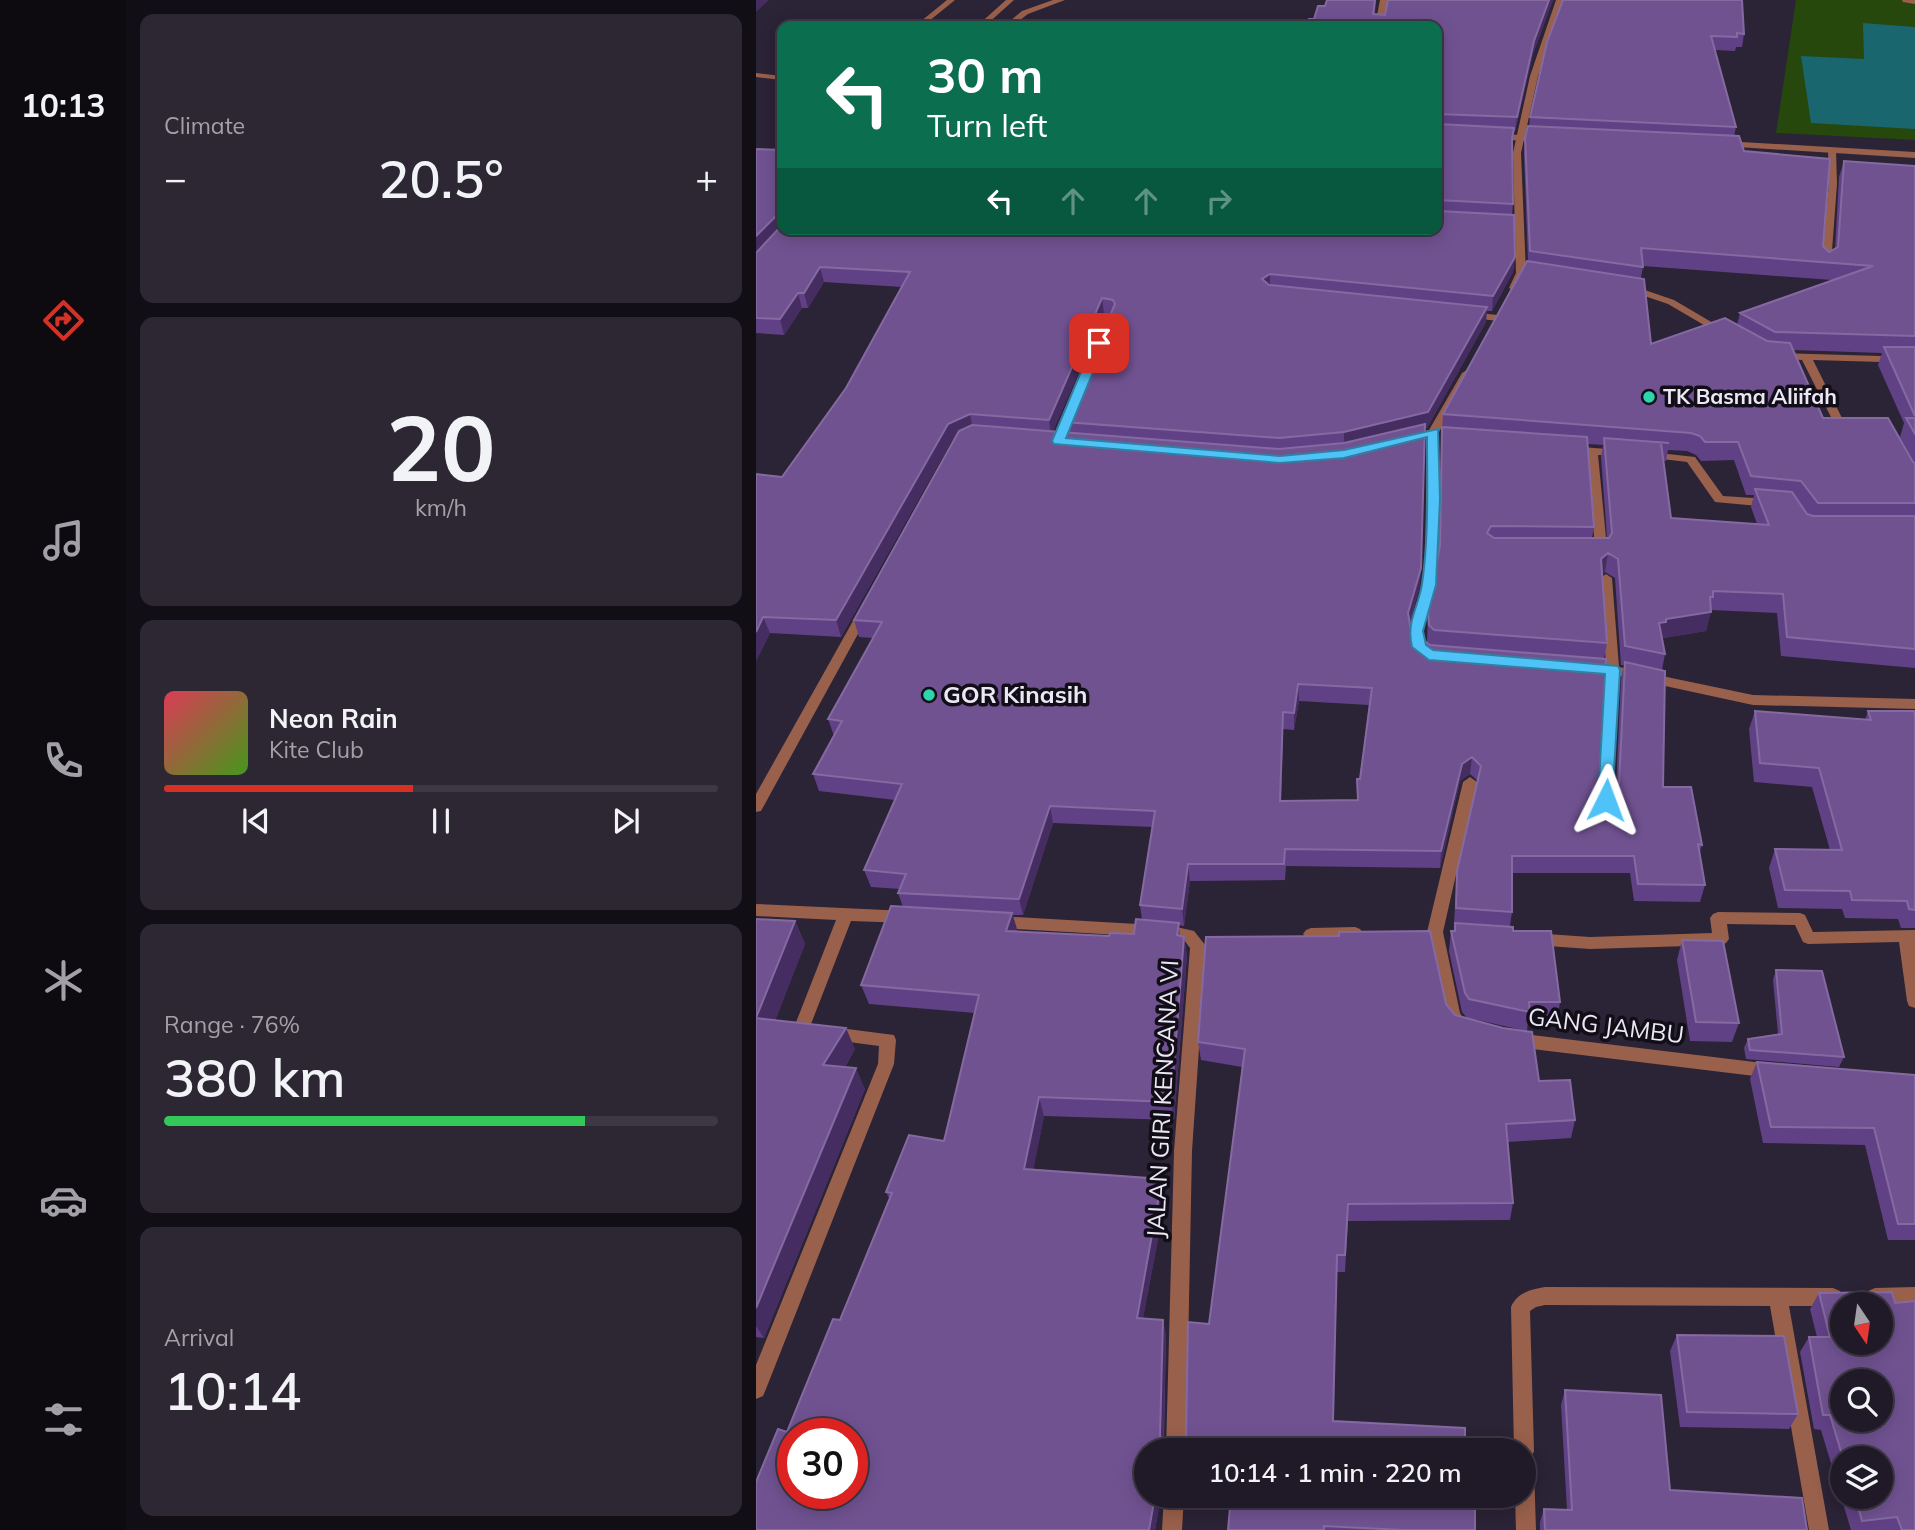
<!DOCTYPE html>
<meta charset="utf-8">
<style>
body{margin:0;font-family:Mulish,sans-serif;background:#2d2734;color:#f1f3f6;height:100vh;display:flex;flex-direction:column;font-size:26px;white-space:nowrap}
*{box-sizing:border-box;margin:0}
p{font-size:23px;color:#a2a1a8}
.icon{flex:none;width:38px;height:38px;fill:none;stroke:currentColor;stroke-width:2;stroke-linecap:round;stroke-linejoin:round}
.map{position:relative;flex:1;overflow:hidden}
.side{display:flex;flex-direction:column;gap:14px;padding:14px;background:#120e16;width:630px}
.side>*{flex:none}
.banner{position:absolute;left:21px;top:21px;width:665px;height:214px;border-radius:14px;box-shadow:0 4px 18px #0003,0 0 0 2px #3d3845;background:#0b6e4f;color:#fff;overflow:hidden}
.needle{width:46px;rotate:167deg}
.controls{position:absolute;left:1074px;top:1292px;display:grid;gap:14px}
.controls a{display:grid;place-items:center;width:63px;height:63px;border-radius:50%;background:#201a28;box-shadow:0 4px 18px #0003,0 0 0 2px #3d3845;font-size:35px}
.speed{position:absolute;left:21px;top:1418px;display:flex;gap:14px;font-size:35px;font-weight:700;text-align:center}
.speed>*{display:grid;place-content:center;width:91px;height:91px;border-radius:50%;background:#201a28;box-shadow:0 4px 18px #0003,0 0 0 2px #3d3845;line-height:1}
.speed .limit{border:10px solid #d22;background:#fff;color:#111}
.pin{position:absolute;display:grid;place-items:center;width:60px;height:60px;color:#fff;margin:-30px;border-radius:14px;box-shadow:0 4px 10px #0006}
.me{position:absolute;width:77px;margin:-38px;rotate:3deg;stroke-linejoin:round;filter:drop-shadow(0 0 5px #0008)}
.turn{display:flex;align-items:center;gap:24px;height:147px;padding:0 35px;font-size:32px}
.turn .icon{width:91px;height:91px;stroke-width:2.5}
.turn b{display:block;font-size:49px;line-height:60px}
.lanes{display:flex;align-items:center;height:66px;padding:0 35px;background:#0003;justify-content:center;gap:35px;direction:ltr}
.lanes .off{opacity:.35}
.big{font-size:52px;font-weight:600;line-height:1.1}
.side .card{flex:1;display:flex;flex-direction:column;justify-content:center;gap:10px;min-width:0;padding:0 24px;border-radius:14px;background:#2d2734}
.side .dial{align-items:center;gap:0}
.dial b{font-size:91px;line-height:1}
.song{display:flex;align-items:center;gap:21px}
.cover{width:84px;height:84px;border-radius:10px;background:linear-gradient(135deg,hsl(350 70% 55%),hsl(100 70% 35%))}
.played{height:7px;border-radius:4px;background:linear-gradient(90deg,#d93025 45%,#3d3845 45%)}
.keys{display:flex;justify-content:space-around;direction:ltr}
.heat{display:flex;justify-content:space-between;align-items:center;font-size:38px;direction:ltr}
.charge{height:10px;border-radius:5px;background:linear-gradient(90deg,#34c759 76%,#3d3845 0)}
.trip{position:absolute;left:378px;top:1438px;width:402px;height:70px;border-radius:35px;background:#201a28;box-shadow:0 4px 18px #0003,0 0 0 2px #3d3845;font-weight:600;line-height:70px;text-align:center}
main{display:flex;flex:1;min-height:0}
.tabs{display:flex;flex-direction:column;width:126px;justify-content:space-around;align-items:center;background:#0d0a10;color:#a2a1a8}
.tabs .icon{width:49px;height:49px}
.tabs .selected{color:#d93025}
.tabs b{font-size:32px;color:#f1f3f6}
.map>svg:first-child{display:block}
</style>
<main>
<nav class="tabs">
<b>10:13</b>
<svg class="icon selected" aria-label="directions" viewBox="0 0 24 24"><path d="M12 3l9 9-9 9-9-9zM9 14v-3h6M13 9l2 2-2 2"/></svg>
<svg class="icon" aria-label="music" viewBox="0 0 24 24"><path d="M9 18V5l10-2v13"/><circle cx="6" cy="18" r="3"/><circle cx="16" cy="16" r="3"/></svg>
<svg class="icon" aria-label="phone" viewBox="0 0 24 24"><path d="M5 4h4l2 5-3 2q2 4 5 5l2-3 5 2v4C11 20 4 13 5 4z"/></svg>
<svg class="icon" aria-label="climate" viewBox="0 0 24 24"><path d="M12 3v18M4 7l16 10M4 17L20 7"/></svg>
<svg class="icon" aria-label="car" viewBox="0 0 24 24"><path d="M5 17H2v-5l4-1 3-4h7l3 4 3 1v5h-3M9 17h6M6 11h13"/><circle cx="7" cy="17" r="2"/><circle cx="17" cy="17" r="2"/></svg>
<svg class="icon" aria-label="filters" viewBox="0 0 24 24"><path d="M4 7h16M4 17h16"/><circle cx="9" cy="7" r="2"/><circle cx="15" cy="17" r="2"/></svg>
</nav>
<section class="side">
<div class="card"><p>Climate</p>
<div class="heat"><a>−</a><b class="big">20.5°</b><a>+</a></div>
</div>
<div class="card dial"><b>20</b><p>km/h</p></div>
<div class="card">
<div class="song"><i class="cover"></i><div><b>Neon Rain</b><p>Kite Club</p></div></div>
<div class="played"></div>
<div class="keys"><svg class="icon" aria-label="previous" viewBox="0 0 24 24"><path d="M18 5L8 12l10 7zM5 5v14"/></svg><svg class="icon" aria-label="pause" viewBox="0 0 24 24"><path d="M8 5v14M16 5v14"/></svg><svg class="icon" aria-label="next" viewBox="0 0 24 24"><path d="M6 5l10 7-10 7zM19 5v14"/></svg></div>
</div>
<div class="card"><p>Range · 76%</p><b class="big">380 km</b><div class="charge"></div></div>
<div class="card"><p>Arrival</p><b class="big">10:14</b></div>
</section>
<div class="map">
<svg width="1159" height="1530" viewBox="0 0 1159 1530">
<rect width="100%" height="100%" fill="#2b2336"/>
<path fill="#26480c" d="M1040,0H1159V140L1020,133Z"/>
<path fill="#19666e" d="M1107,23L1159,27V129L1055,123L1045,56L1108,59Z"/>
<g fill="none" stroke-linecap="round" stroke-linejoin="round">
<path fill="#99604b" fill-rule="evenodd" d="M191,0H199L167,26H159Z
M297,0H309L272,14L256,26H248L266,11Z
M1146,0H1159V4L1147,2Z"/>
<path fill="#99604b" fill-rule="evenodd" d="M250,0H258L229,26H221Z
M624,0H632L627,26H619Z
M800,0H808L782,76L765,153L770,273L763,288L758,291L753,288L760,273L757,153L774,76Z
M1076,147L1080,150L1081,184L1075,264L1070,267L1065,264L1073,184L1072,150Z
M871,284L918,300L974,333L965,335L912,304L868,289V285Z
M712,312L742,315L747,318L742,321L708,317V313Z
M1022,353L1159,357V363L1057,360L1087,420L1100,425L1095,428L1079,425L1046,360L1018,358L1017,356Z
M711,370L716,373L683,432L678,435L682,438C683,486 687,536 679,583C676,607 659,627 673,650L667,654L662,653C648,633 657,616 664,594C667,585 668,575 669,566L671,437L651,441L645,438L647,436L673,430L706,373Z
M317,404L322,407L308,441L306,443H298L296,441L312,407Z
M814,446L863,450L869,453L863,456L842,455L851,548L846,556L842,557L836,553L839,548L831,454L810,451L808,449Z
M894,452L939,457L967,496L1013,499L1019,503L1013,507L959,502L931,462L890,457L888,455Z
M850,574L856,578L863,667L997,695L1159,699V709L997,705L863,676L857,800L855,804H845L843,800L850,674L832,673L825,668L832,663L850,665L844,578Z
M108,608L114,612L5,811L0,812V794L102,612Z
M714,777L721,782L687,932L704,1013L712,1026L710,1031L704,1033L698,1031L688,1016L671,932L707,782Z
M0,904L151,911L156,913L159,917L156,921L151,923L95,921L55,1024L62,1026L64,1031L62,1036L56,1038L39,1035L37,1030L80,920L0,916Z
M962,912L1044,913L1049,915L1057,932L1159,930V1008L1153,1006L1151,1001L1143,942L1052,944L1047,942L1039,925L971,924L973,939L970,943L965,945L834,949L777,945L772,943L769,939L772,935L777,933L834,937L956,933L954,918L957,914Z
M241,916L416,926L438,931L450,946L436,1151L430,1451H410L418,1151L434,948L428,940L416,938L241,928L236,926L233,922L236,918Z
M599,927L604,929L607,933L604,937L599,939L555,940L550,938L547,934L550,930L555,928Z
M76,1027L138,1035L140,1040L138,1064L10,1389L7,1396L0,1399V1365L122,1064L123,1046L70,1039L68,1034L70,1029Z
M760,1033L1015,1064L1021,1066L1023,1071L1021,1076L1015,1078L760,1047L754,1045L752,1040L754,1035Z
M789,1287L1077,1288L1084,1291L1086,1297L1084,1303L1077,1306H1033L1073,1530H1053L1014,1306L789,1305L780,1307L774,1311L778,1451L775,1458L772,1459L775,1461L778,1468L780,1530H760L759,1496H768V1451H758L755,1307C761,1293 775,1289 789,1287Z
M1159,1287V1305L1125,1306V1304L1112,1303L1110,1297L1112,1291L1119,1288Z
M408,1496H428L426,1530H406Z"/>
<path fill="#99604b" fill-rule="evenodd" d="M0,73L26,76V80L0,77Z
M741,134L787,136L791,139L787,142L738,139V135Z
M968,141L1159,152V158L965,146L964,144Z"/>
</g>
<path fill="#614185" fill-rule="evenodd" d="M571,0H620L619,14L629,15L632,0H797L777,54L759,131H758L756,146L757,204L756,215H758L759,257L757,272L736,311H731L730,322L671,428H669L664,585L654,622L655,630L671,643L672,610L683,552L685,445L687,414L771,261L772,262L768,153L769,137L772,126H773L774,117L791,42L807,0H986L988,34L986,47H980L979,51L959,50L980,127L978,136H983L988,151L1074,159L1067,246L1073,252L1079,249L1083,177L1088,161L1159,166V668L1025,656L1021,613L955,610L950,631L907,638L906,640L909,654L906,670L909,671L907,787H935L946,845L943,854L949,885L944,902L878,901L874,873H756V912L754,926L757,927V931H795L804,1002L801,1021H772L771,1031L776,1032L783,1081L814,1080L819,1120L815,1138L752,1142L757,1203L754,1220L592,1221L589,1272H581L577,1421L709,1428V1451H390V1496H405L399,1530H0V1482L22,1429L31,1432L77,1319L84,1320L134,1200L130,1192L153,1135L188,1141L219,1013L113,1004L105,985L135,906L147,907L142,893L144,889L115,887L108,870L139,800L63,791L57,774L78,736L72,719L117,638L103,637L98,620L199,438L196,440L85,637L14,633L0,661V474L26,477L90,388L146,287L68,282L52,308H46L28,335L0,333V149L26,150V229H681V26H552L553,19H558L562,6H569ZM887,266L1076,280L984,313L981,325L969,318L895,344L888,279L885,278ZM348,314L354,315L309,422L311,432L297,431ZM1037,350L1126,353L1122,365L1148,423L1144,437L1158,462L1132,418H1067ZM832,444L847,445L845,457L851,538H836L838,527ZM912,450L931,451L940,455L945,461L978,460L990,495H998L995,507L1001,524L915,518L907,461H910ZM849,572L859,578L865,665H868L865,679L860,787L858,790H848L844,783L850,659H848L851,643L846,574ZM543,701L613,705L604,779H601V800L525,801L527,729L538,730ZM714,774L722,781L701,871L698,924H699L698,931H695L693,951L706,1012L711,1018L699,1015L690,1004L674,931L583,932V936L450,937L442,1042L445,1060L486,1067L453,1324L432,1322L430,1436L427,1439H408L410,1336L407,1320L387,1318L410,1197L406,1179L277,1170L288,1116L418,1120L431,956L428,937L424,936L423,925L428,926L434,881L529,880L530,866L684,868L704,781ZM297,823L397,827L384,905L386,920L380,919L378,934L354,933L353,936L261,932L257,915H267ZM713,1018L770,1031L747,1028ZM37,1433H96V1493H37Z
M999,711L1109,720L1112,711L1159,716V928H1145L1142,919L1089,918L1086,909L1022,908L1013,868L1019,849L1074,850L1056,787L998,782L993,729Z
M0,919L39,921L49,944L19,1020L99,1049L89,1067L109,1089L8,1338L0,1337Z
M926,940L983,1023L976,1042L934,1041L921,960Z
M1020,970L1088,1057L1083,1067L990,1059L988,1048L992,1039L1022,1034L1017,980Z
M1001,1062L1159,1075V1240H1132L1109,1145L1007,1143L994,1079Z
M1063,1293L1159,1530H1095L1065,1430L1058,1429L1044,1352L1053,1337H1061L1054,1309ZM1087,1458L1125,1496H1087Z
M921,1335L1042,1414L1033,1429L924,1427L914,1351Z
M809,1390L914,1490L1051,1530H784V1522L788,1509L811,1510L805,1405Z
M475,1496L719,1530H472Z"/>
<path fill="#452d61" d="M0,0H13L0,12Z
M793,0H797L777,54L759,131L761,117L778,41Z
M25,211L26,217V229L0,255V236Z
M759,257L757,272L736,311L737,296Z
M64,267L68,282L52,308L48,293Z
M514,274V289L506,279Z
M42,293L46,308L28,335L24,319Z
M346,298L348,314L295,436L293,420Z
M731,307L730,322L671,428L588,448V432Z
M214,414L217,430L196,440L85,637L80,620L192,424Z
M852,553L849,572L841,578L845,559Z
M665,568L664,585L651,630L652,613Z
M955,612L950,631L907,638L906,640L903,623L910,619Z
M7,617L14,633L0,661V632Z
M542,684L543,701L538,730V713Z
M527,712V729L525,818L524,801Z
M716,757L714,774L704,781L684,868L685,851L706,764Z
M294,806L297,823L267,915L263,899Z
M432,864L434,881L428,926L426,909Z
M256,913L262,932L250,931Z
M39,921L49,944L12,1040L0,1018Z
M428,937L431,956L418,1120L415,1102Z
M90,1028L99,1049L77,1086L67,1065Z
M100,1068L109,1089L8,1338L0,1326V1308Z
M283,1097L288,1116L274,1187L268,1169Z
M406,1179L410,1197L384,1334L381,1318Z
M407,1320L410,1336L407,1451L404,1436Z
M399,1496H405L399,1530H393Z"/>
<path fill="#705291" stroke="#846aa1" stroke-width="2" fill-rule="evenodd" d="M571,0H619L617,14L629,15L632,0H793L778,41L761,117L681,114V26H552L553,19H558L562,6H569Z
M807,0H986L988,34L981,33V37L955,36L980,127L774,117L791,42Z
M681,119L682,124L758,128L756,139L757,204L682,200L681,201Z
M772,126L983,136L988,151L1074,159L1067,246L1073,252L1082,247L1088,161L1159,166V336L1019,332L984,313L1117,266L885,248L887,267L774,251L769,137Z
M0,149L26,150V212L25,211L0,236Z
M681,208L682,211L758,215L759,257L737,296L514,274L506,279L513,285L731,307L672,412L588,432L523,438L309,422L359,304L357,300L346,298L293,420L214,414L192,424L80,620L7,617L0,632V474L26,477L90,388L154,272L64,267L48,293H42L24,319L0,318V253L26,225V229H681Z
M771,261L888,279L895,344L969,318L1011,341L1034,343L1067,418H1132L1157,462L1159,463V503H1062L1045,481L995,476L982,442H949L944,436L935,433L687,414Z
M1128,347H1159V416Z
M1150,418H1159V434Z
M669,424L665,568L652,613L655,630L674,645L850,659L844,783L848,790H858L863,783L869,662L909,671L907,787H935L946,845L942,844L949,885L882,884L878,856H756V912L700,908L701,871L725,766L716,757L706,764L685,851L529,849L528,864H432L426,909L384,905L399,811L294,806L263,899L142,893L150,874L108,870L146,784L57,774L86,721L72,719L126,622L98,620L203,431L216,425L523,449L588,443ZM542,684L616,688L604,779H601L602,800L524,801L527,712L538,713Z
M686,427L831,437L838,527L735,526L731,533L738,538H853L856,533L848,438L913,443H905L915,518L1013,525L999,489L1036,492L1051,514L1057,516H1159V649L1031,637L1027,594L957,591V597H954L955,612L910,619V622L903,623L909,654L869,646L862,559L852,553L845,559L851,643L678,630L673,625L672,610L684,546Z
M999,711L1115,720L1112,711H1158L1159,716V910L1153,909L1151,901L1096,900L1094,891L1029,890L1019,849L1086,850L1063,768L1004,763Z
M135,906L256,913L250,931L353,936L354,933L378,934L380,919L423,923L421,935L428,937L415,1102L283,1097L268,1169L406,1179L381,1318L407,1320L404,1436L406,1439H427L430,1436L432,1322L453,1324L489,1049L442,1042L450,937L583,936V932L674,931L690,1004L699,1015L747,1028L776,1032L783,1081L814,1080L819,1120L750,1124L757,1203L592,1204L589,1255H581L577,1421L709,1428V1451H390V1496H399L393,1530H0V1482L22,1429L31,1432L77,1319L84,1320L136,1193L130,1192L153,1135L188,1141L223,995L105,985ZM37,1433H96V1493H37Z
M0,919L39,921L0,1018L90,1028L67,1065L100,1068L0,1308Z
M699,923L757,927V931H795L804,1002H773L774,1012L713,999L709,993L695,931H699Z
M926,940L967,941L983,1023L940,1022Z
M1020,970L1066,971L1088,1057L994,1050L992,1039L1026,1034Z
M1001,1062L1159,1075V1224H1142L1118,1128L1015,1127Z
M1136,1292L1139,1303L1159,1301V1530H1146L1141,1517L1106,1521L1099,1496H1125V1458H1087L1074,1415H1067L1053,1337H1074L1063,1293ZM1087,1304H1125V1342H1087ZM1087,1381H1125V1419H1087Z
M921,1335L1028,1336L1042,1414L931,1412Z
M809,1390L905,1395L914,1490L1046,1498L1051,1530H789L788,1509L816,1510Z
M475,1496H719V1530H647L568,1526V1530H472Z"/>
<path fill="#4fc3f7" stroke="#337fa1" stroke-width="2" d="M343,339L349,343L310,438L524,456L588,450L682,429L684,499L680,585L667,631L670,645L677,650L862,666L864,670L856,804H844L842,800L849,674L673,660L656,647C650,621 662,609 666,584C673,536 671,486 671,437L588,458L524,463L298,444L296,441L337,343Z"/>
<g fill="#2cd5ab" stroke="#120e17" stroke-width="2.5">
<circle cx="893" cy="397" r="7"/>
<circle cx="173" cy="695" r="7"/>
</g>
<g text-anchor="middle" stroke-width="7" stroke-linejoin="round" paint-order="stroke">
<g font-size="21" font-weight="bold" fill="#ece7f4" stroke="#120e17" text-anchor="start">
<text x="907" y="404">TK Basma Aliifah</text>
</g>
<g font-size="24" font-weight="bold" fill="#ece7f4" stroke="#120e17" text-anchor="start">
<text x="187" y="703">GOR Kinasih</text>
</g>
<g font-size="24" fill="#ece7f4" stroke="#120e17">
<text transform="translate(850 1026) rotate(7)" y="8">GANG JAMBU</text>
<text transform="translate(407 1099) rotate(-87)" y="8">JALAN GIRI KENCANA VI</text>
</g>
</g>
</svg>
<div class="controls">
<a><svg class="needle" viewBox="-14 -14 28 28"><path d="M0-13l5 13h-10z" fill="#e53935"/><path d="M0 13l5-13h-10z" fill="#a2a1a8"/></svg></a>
<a><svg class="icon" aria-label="search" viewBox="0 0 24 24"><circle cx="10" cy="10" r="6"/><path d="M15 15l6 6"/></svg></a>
<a><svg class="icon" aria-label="layers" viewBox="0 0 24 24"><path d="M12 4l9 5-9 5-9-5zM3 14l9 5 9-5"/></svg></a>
</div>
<div class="speed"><div class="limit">30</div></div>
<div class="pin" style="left:343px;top:343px;background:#d93025"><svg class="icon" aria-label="arrive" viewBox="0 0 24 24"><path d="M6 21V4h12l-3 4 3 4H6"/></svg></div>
<svg class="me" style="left:850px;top:800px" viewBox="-20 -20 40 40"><path d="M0-17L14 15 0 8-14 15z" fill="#4fc3f7" stroke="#fff" stroke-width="4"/></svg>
<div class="trip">10:14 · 1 min · 220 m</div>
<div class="banner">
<div class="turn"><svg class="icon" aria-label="left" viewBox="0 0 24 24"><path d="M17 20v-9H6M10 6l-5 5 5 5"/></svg><div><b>30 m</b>Turn left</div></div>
<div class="lanes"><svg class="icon" aria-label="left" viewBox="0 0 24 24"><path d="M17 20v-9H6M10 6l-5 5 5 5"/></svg><svg class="icon off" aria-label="ahead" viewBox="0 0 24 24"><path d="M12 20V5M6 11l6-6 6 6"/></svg><svg class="icon off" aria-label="ahead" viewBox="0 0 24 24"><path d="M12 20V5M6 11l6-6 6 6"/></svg><svg class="icon off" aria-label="right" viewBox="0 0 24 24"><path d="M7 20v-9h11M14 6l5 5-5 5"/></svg></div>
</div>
</div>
</main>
